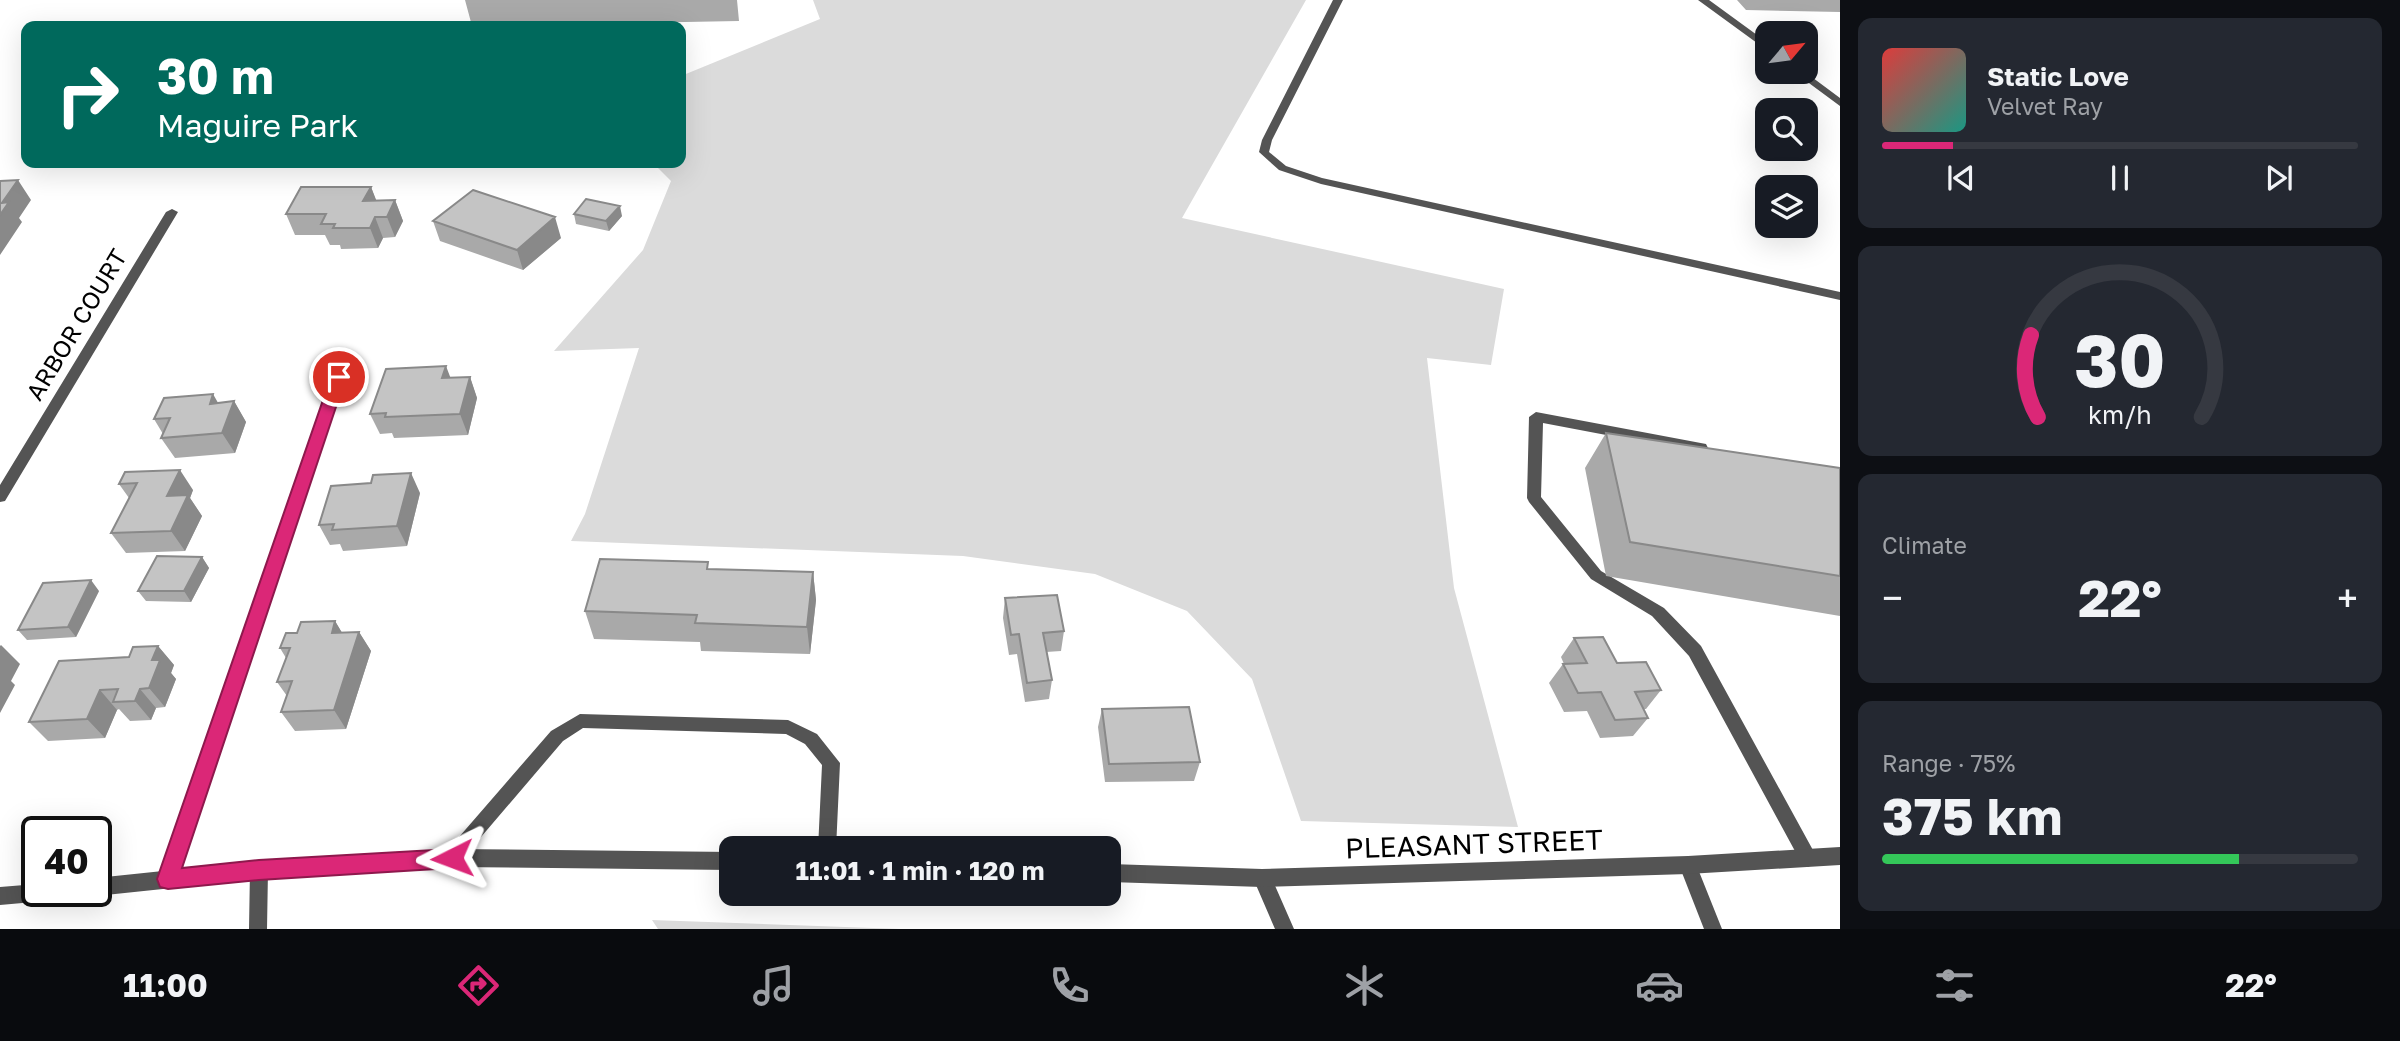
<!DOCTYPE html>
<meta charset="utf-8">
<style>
body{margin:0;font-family:"Golos Text",sans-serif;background:#242831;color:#f1f3f6;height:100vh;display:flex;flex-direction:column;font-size:26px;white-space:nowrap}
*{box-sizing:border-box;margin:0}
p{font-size:23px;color:#9ea1a6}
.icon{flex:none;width:38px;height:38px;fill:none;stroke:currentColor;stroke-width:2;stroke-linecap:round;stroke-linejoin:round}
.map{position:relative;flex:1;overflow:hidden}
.sheet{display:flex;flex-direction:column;gap:18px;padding:18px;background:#0d0f14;width:560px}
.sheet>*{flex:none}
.hud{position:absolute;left:21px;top:21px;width:665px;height:147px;border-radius:14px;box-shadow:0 7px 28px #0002;background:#00695c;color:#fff;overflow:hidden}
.needle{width:46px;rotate:61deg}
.fabs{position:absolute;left:1755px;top:21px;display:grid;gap:14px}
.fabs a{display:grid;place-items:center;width:63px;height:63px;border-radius:14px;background:#171b24;box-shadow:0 7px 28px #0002;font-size:35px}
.speed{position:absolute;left:21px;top:816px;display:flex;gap:14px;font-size:35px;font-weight:700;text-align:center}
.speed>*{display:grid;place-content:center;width:91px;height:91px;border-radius:50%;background:#171b24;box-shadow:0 7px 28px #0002;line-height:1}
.speed .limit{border:4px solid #111;border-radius:10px;background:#fff;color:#111}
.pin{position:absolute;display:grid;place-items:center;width:60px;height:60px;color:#fff;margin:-30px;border:4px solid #fff;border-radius:50%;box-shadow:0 2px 7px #0007}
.me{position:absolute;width:77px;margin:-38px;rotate:267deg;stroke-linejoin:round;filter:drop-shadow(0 0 5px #0008)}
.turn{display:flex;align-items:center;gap:24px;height:147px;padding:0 21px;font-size:32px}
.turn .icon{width:91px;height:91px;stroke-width:2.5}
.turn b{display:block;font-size:49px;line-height:60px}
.big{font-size:52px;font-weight:700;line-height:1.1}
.sheet .card{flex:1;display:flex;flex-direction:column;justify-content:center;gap:10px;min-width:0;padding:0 24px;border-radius:14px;background:#242831}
.sheet .dial{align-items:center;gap:0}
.dial svg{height:182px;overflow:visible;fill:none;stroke:#363941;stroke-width:7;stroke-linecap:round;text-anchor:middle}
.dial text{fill:#f1f3f6;stroke:none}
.song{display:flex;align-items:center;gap:21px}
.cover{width:84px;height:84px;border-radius:10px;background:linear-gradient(135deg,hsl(0 70% 55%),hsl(170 70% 35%))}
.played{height:7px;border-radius:4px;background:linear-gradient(90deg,#db2777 15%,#363941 15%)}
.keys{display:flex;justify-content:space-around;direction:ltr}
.heat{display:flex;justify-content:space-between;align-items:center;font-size:38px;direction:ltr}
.charge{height:10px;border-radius:5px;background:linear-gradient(90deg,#34c759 75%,#363941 0)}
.trip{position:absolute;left:719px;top:836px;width:402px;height:70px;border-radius:14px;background:#171b24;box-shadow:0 7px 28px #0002;font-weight:700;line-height:70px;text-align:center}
.tab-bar{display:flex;height:112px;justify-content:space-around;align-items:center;background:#090b0e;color:#9ea1a6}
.tab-bar .icon{width:49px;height:49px}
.tab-bar .selected{color:#db2777}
.tab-bar b{font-size:32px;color:#f1f3f6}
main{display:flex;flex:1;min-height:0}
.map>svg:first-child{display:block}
</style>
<main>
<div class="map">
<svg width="1840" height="929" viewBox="0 0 1840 929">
<rect width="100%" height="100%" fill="#fff"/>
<path fill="#dbdbdb" d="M813,0H1306L1182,218L1504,289L1491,365L1427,358L1454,588L1518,827L1301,821L1252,679L1187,611L1095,574L963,556L571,541L585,514L639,348L554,351L643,250L671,181L653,163H681V76L820,19Z
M652,920L901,929H658Z"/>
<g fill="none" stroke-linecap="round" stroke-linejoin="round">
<path fill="#545454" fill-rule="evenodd" d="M1333,0H1343L1272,140L1269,152L1286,166L1322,178L1840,292V300L1321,184L1279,170L1259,152L1262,140Z
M1698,0H1709L1768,43V51Z
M1794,72H1805L1840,98V106Z
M1536,412L1706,444L1708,448L1706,452L1701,453L1543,423L1541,497L1601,571L1664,608L1701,646L1814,852L1817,858L1814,864L1808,867L1802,864L1689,656L1652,616L1591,579L1529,502L1527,498L1529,417Z
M580,714L788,720L817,734L840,763L836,849H818L822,765L805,744L786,734L583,728L563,741L458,864L452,867L446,864L443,858L446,852L551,731Z"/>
<path fill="#545454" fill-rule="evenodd" d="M172,209L178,212L5,501L0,502V485L166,212Z
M339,373L346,377L177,879L175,885L168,888L161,885L159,879L332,377Z
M1688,856L1694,859L1722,929H1704L1679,865L1682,859Z
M259,861L265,864L268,870L267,929H249L250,870L253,864Z
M1262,869L1269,872L1294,929H1275L1253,878L1255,872Z"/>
<path fill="#545454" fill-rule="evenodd" d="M1840,847V865L1688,874L1262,887L1110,882V864L1262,869L1688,856Z
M452,849L732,852V870L452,867L259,879L96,896L88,891H96V878L259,861Z
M37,884V891H65L63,897L56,900L0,905V887Z"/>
</g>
<path fill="#a9a9a9" d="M465,0H737L739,21L472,26Z
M1737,0H1840V12L1746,10Z
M371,187L376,201L395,200L403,221L395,237L383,238L378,248L341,249L340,245H330L325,235H295L286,214Z
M574,214L622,216L609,231L576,224Z
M433,221L561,238L523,270L440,241Z
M470,377L477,398L468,435L394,438L392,433L380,434L370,414Z
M234,401L246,422L235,453L175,458L161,438L163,434L154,419L219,403Z
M1606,433L1840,468V616L1606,576L1585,468Z
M125,472L193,490L190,498L202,516L185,551L126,553L111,533L129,498L119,484Z
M420,493L407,546L343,551L340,544L330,545L319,525Z
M202,557L209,568L191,602L146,601L138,591Z
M710,569L813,572L816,600L810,654L701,651L700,642L594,639L585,611Z
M99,591L76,637L27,640L18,630Z
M1005,598L1064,631L1061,651L1046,652L1052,680L1049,699L1025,702L1017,654L1009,655L1003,618Z
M335,621L342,633L359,632L371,651L346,729L295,731L281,712L287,696L277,682L286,658L280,648L297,633Z
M1574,638L1661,690L1646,709H1644L1648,718L1633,736L1600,738L1587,711L1564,712L1549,683L1563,664H1564L1561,657Z
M158,646L174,665L171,673L176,679L165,707L156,708L151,720L130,721L119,709L117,710L105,738L48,741L29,722Z
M1102,709L1200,762L1194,781L1105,782L1098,727Z"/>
<path fill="#898989" d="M18,180L31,200L19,218L22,222L0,255V215L2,203Z
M371,187L379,207L363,201Z
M395,200L403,221L395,237L387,217Z
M620,206L622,216L609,231L606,221Z
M375,217L383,238L378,248L370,228Z
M555,217L561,238L523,270L517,250Z
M446,366L454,387L442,378Z
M470,377L477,398L468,435L460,414Z
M213,394L225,415L210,404Z
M234,401L246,422L235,453L222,433Z
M180,470L193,490L190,498L202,516L185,551L171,531L167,496Z
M411,473L420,493L407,546L397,526Z
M202,557L209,568L191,602L184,591Z
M813,572L816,600L810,654L807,627Z
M91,580L99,591L76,637L68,627Z
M335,621L347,641L332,633Z
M359,632L371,651L346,729L334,710Z
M1,645L20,664L11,681L15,685L0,713V646Z
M158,646L174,665L171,673L176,679L165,707L149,688L152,660Z
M140,689L156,708L151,720L135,701Z
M100,690L117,710L105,738L87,719Z"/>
<path fill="#c4c4c4" stroke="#898989" stroke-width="2" d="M18,180L2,203L9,202L0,215V181Z
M301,187H371L363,201L395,200L387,217H375L370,228H333L335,224H321L326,214H286Z
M473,190L555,217L517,250L433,221Z
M586,199L620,206L606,221L574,214Z
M446,366L442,378L470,377L460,414L385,417L386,413L370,414L386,369Z
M213,394L210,404L234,401L222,433L161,438L170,418L154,419L164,398Z
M1606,433L1840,468V576L1630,542Z
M180,470L167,496L188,495L171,531L111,533L137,483L119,484L125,472Z
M411,473L397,526L332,530L334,524L319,525L331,486L371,483L373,475Z
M157,556L202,557L184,591H138Z
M600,559L708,562L707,569L813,572L807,627L695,623L697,615L585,611Z
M91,580L68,627L18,630L43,583Z
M1057,595L1064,631L1043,633L1052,680L1027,683L1019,634L1011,635L1005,598Z
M335,621L332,633L359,632L334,710L281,712L292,681L277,682L290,648H280L286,633H297L301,622Z
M1603,637L1617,663L1646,662L1661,690L1635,692L1648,718L1615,720L1601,692L1578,693L1563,664L1587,663L1574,638Z
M158,646L152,660H160L149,688L140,689L135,701L113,702L118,689L100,690L87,719L29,722L59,661L129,657L133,647Z
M1189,707L1200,762L1109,764L1102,709Z"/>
<path fill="#db2777" stroke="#8e194d" stroke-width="2" d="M339,372L346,377L182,868L259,860L452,849L460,851L463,858L460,865L452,868L259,880L168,889L160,887L157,879L331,377Z"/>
<g text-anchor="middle" stroke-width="5" stroke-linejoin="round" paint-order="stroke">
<g font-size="24" fill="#000" stroke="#fff">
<text transform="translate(77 325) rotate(-59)" y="8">ARBOR COURT</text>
</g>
<g font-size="28" fill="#000" stroke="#fff">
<text transform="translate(1474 844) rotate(-2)" y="10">PLEASANT STREET</text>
</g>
</g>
</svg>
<div class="fabs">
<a><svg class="needle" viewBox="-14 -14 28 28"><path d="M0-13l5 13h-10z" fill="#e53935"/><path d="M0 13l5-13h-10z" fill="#9ea1a6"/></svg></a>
<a><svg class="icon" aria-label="search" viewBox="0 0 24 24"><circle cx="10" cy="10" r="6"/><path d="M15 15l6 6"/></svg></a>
<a><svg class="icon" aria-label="layers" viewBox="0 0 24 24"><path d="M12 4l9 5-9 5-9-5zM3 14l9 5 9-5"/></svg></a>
</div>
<div class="speed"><div class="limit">40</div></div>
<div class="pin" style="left:339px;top:377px;background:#d93025"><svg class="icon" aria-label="arrive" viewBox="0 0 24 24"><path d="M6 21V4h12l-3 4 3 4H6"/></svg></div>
<svg class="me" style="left:452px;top:858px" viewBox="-20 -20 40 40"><path d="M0-17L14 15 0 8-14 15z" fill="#db2777" stroke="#fff" stroke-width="4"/></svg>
<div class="trip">11:01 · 1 min · 120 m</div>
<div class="hud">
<div class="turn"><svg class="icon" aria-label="right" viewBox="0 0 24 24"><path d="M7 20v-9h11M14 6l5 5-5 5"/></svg><div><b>30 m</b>Maguire Park</div></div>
</div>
</div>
<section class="sheet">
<div class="card">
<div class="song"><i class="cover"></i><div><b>Static Love</b><p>Velvet Ray</p></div></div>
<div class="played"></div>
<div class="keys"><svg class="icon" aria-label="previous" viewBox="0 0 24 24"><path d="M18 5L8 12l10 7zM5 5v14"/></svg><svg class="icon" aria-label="pause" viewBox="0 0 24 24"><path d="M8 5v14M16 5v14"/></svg><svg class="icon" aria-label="next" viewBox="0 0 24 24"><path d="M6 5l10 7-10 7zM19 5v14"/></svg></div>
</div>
<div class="card dial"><svg viewBox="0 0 100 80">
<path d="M14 69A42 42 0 1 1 86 69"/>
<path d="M14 69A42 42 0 0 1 11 33" stroke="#db2777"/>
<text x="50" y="56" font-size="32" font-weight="700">30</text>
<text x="50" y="72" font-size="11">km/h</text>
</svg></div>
<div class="card"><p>Climate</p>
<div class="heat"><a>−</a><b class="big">22°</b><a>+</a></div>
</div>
<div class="card"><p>Range · 75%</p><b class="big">375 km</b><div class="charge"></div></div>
</section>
</main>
<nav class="tab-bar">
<b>11:00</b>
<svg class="icon selected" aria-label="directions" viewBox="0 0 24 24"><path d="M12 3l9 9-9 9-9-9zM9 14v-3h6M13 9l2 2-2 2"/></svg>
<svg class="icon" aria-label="music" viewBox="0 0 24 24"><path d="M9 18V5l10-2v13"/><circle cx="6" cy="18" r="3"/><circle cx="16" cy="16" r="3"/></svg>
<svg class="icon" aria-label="phone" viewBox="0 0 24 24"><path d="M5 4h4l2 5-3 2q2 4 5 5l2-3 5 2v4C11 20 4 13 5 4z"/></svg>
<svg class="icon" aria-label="climate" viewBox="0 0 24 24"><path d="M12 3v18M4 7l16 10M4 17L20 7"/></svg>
<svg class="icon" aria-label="car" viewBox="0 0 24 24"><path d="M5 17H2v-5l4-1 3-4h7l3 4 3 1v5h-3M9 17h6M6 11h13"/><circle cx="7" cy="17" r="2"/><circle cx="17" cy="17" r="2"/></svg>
<svg class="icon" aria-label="filters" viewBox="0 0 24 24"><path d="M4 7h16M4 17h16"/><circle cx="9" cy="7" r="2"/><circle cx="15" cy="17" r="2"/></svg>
<b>22°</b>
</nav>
